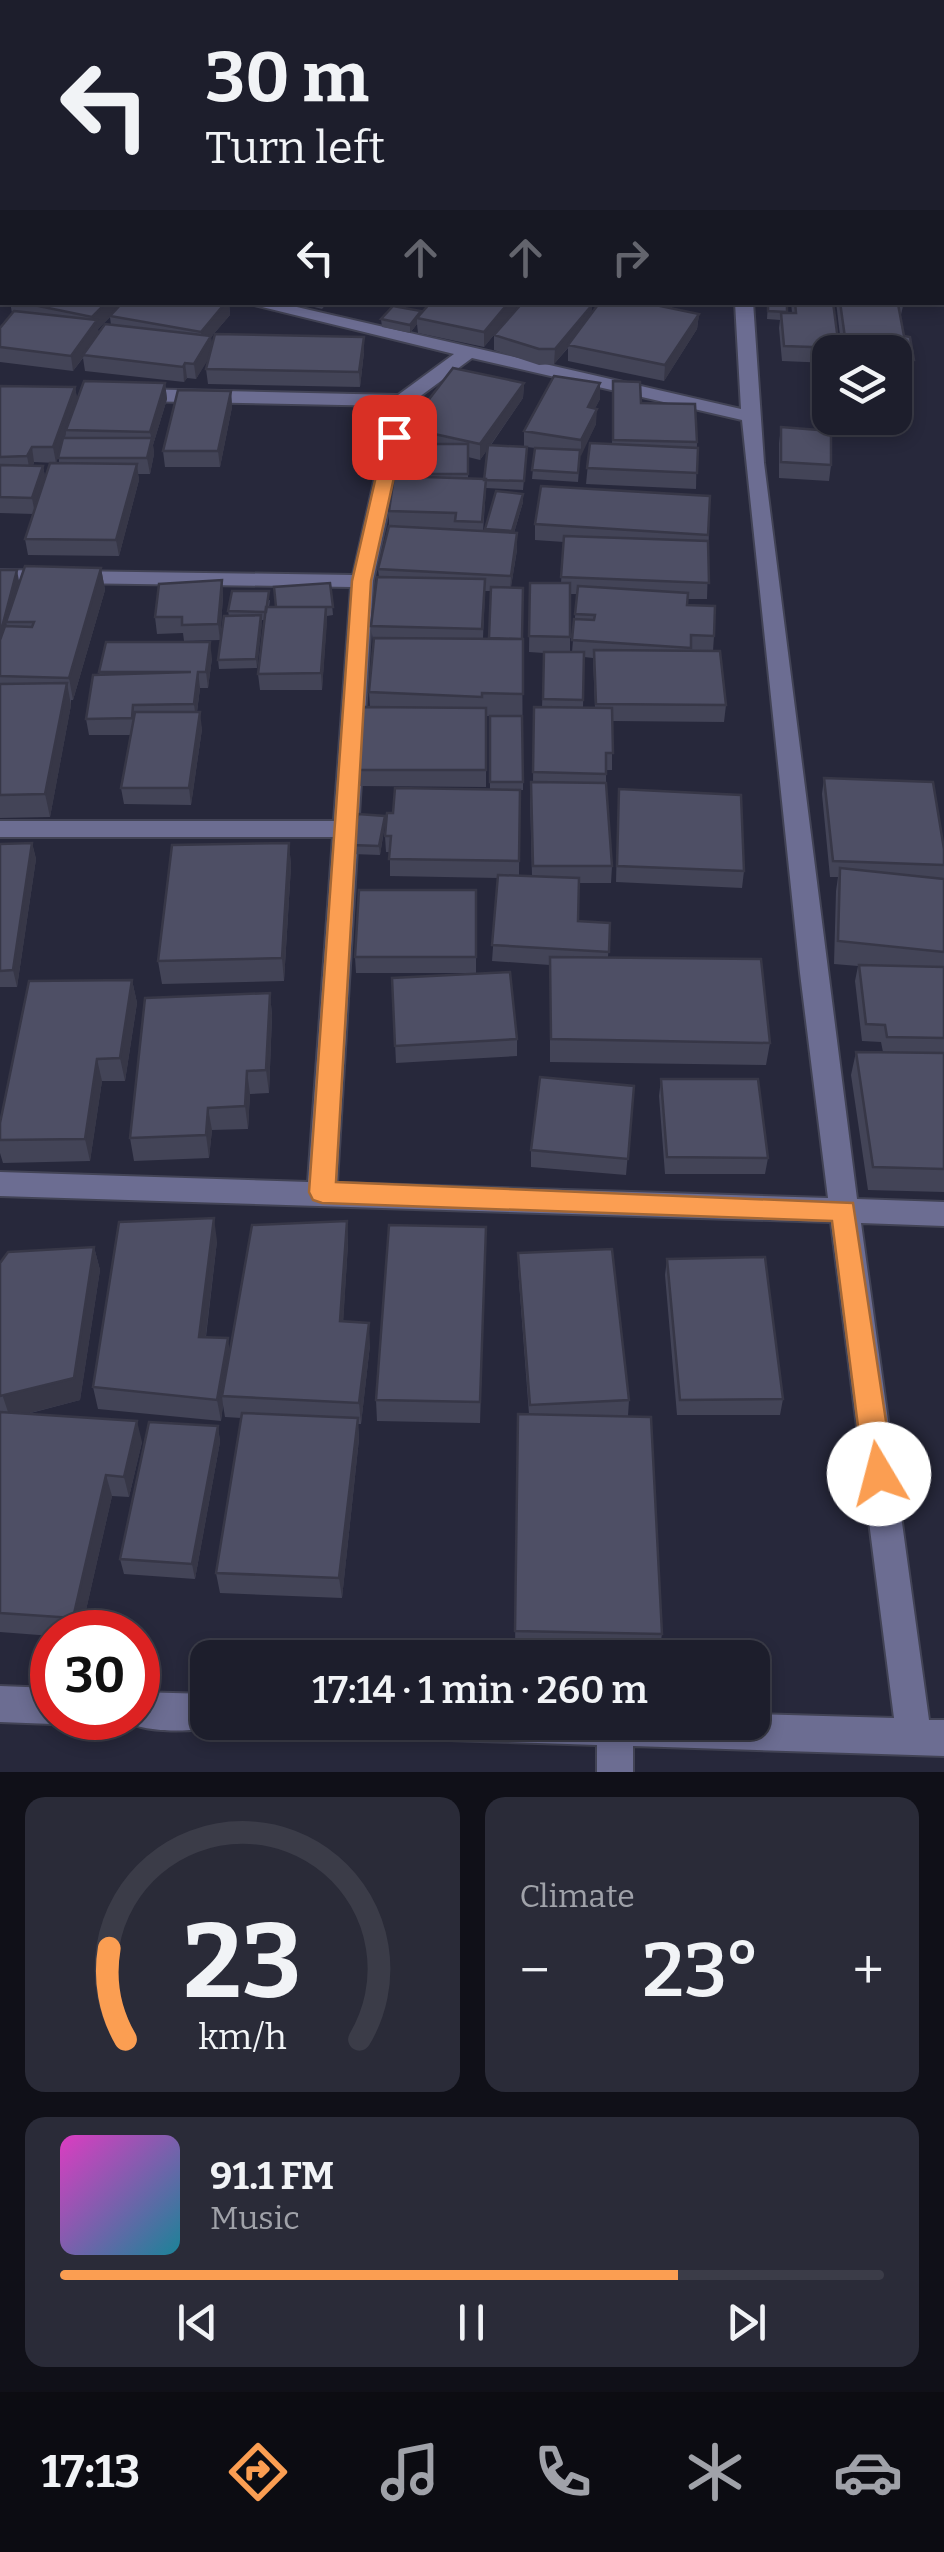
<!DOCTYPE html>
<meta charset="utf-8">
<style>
body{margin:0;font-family:Bitter,serif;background:#2a2b38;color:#f1f3f6;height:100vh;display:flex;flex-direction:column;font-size:38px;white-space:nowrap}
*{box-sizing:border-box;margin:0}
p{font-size:32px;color:#a0a2a9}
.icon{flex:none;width:55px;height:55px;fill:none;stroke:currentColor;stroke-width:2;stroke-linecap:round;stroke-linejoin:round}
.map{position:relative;height:1772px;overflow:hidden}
.details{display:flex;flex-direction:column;gap:25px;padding:25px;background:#101018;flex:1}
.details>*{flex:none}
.guide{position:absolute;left:0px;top:0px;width:945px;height:305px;box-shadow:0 5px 15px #0003,0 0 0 2px #3b3c48;background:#1d1e2c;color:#f1f3f6;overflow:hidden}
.buttons{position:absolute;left:812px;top:335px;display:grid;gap:20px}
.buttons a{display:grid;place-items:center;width:100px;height:100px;border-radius:20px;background:#1d1e2c;box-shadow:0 5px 15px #0003,0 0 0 2px #3b3c48;font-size:50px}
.speed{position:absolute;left:30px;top:1610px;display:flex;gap:20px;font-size:50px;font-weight:700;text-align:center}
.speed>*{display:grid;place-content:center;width:130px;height:130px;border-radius:50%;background:#1d1e2c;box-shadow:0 5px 15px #0003,0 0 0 2px #3b3c48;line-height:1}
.speed .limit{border:15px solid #d22;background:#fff;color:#111}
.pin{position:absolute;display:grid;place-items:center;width:85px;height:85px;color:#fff;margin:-42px;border-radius:20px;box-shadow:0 5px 15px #0006}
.me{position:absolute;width:110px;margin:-55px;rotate:352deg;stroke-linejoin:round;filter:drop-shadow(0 0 8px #0008)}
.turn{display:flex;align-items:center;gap:35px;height:210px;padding:0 40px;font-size:45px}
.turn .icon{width:130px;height:130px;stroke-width:2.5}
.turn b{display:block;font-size:70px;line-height:85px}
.lanes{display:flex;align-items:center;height:95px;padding:0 40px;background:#0003;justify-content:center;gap:50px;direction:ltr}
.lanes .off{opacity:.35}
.big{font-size:75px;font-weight:600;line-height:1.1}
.details .widget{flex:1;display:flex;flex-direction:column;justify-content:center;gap:15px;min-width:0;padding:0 35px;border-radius:20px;background:#2a2b38}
.details .dial{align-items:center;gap:0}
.dial svg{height:260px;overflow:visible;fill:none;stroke:#3b3c48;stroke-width:7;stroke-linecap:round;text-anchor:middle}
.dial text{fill:#f1f3f6;stroke:none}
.song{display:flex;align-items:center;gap:30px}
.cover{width:120px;height:120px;border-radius:15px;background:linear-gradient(135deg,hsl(310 70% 55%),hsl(190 70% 35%))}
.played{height:10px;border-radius:5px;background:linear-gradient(90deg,#fb9e52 75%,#3b3c48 75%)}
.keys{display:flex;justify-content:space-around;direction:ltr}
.heat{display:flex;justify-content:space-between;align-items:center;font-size:55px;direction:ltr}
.details .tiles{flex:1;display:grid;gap:25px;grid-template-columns:1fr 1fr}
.widget:last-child{grid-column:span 2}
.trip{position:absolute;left:190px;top:1640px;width:580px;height:100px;border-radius:20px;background:#1d1e2c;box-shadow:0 5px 15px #0003,0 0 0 2px #3b3c48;font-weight:600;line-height:100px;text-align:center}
.dock{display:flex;height:160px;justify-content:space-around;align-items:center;background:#0c0c12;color:#a0a2a9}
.dock .icon{width:70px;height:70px}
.dock .on{color:#fb9e52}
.dock b{font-size:45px;color:#f1f3f6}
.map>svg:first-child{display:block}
</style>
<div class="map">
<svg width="944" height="1772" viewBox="0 0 944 1772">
<rect width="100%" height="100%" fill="#27283b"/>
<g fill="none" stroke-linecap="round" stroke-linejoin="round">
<g stroke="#424355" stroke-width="4">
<path id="minor" d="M242,302H275L741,409L735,302H753L764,463L857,1199L944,1202V1226L861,1223L929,1720H944V1756L633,1746V1772H597V1745L449,1740L436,1735L431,1722H752V1714L894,1718L831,1222L0,1196V1172L308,1182L333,837H0V821H334L351,587L0,582V570L353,575L391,406L135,401L126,395L135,389L398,395L454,354ZM472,358L742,420L800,973L828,1198L337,1183L373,581L411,403Z
M0,1686L52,1688V1718L65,1719L52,1724L0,1722Z
M138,1692L208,1694V1722H221C205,1734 136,1734 123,1718H138Z"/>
</g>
<use href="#minor" fill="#6c6d92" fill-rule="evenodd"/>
</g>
<path fill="#434457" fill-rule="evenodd" d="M10,302H229L230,315L211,337L212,346L364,352L360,387L208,384L206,369L209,357L196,379L187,378L184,382L85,371L83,358L73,371L0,362V328L12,313ZM110,317L111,325L99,333L98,329Z
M294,302H328L322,309Z
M521,302L484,347L418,333L417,324L410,333L382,327L381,319Z
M600,302H674L672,308L699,314L697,329L664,381L568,361V348L554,364L539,365L494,350V335L592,305L591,314Z
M768,302L786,313H792L791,302H833L839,348V352H830V363L782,361L779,328L780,320L767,319Z
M836,302H904L900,319L904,336L914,360L912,375H895V352H842Z
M613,381L641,403L697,442L696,489L586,484L590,443L612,444Z
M165,383L167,399L153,445L154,454L150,474H138L139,480L119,556L28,555L25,539L33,514L0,513V386L75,387L77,399ZM59,454V463L45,477L43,466H33L34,462L56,463Z
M524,383L523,398L491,445L524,446V431L600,383V399L595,408L596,424L580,456L578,482L532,479L535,448L527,447L523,490L486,488L483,532H485V529L523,494V502L514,533H517V550L511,587L522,639L523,782V790H520L519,875L532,876L530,799L531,782H533L534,707H542L544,653L529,652L530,583H561L564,542L535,540V524L710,496L707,599H688L687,605L714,636L713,651L726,705L724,722L612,721V770H606V783L612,866L611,883H579L578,921L610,923L608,957L770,1043L766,1065L550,1062V965L492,961L498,878L390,876V852H386L385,836L393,813L490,789V716H486V787L358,786L357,770L370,707L369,692L373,642L371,626L379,577L378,569L389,526V511L400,477L402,444H407V428ZM487,450L484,479H468V457L480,460ZM485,591H491L489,638H483ZM570,594H577L572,652H570ZM584,657L593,658L595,708H583Z
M231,391L232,407L220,467H165L163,451Z
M781,427L831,465L829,481L779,478V443Z
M101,568L105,590L73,700H71V705L50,817L0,818V570L19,582Z
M222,580L223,596L220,640L184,641L183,633L157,634L155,617Z
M330,583L333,615L327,616L322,690H260L258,674L265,620H262L257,668L219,669L218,660L229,616L228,611L270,600L269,607H276Z
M212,658L208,688H200L197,712L202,729L191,805L124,804L121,788L131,735H89L86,719L100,675L99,672Z
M824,778L944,849V1192L868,1190L851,1075L856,1052H883L881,1042L862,1041L855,981L858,966L834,964L836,891L838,877H830L822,794Z
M618,806L744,871L742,888L616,882Z
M385,816V824L380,855L352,854L351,845Z
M32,843L36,859L17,987H0V844Z
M289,843L291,866L284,981L162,984L158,961Z
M476,890V973H356L355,957Z
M392,978L517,1039V1056L396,1063Z
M132,980L137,1003L125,1081H102L90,1161L3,1163L0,1153V1123Z
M270,993L272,1016L269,1093L250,1094L248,1129L212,1130L209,1158L134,1161L130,1138Z
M661,1079L768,1158L765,1174H665L659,1096Z
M634,1086L626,1175L531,1167V1150Z
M347,1221L348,1244L343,1321L370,1345L361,1424H358L359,1439L342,1598L220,1593L216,1573L241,1418L225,1417L223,1405L221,1421L98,1409L93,1387L217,1241L206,1337L230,1350Z
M486,1227L480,1423L377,1421L376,1400Z
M94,1247L100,1270L80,1400L27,1414L142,1442L129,1497L112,1496L81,1632H52V1636L0,1632V1263Z
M518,1253L629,1400L628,1416L662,1634L659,1653L515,1650L518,1414H529L518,1269Z
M667,1259L783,1399L780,1415H677L665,1275Z
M218,1426L220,1442L195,1579L124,1574L120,1559Z"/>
<path fill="#373747" d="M2,125V140L0,141V126Z
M2,206V222L0,223V207Z
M2,286V302H4L0,307V289Z
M107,302H125L98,329L99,336L73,371L71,356L94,324L92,317Z
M226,302H229L230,315L211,337L213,352L196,379L194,364L203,348L201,332Z
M509,302H521L484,347V332Z
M592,305L591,320L554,364L555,349Z
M421,311L417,318V324L410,333V325Z
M699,314L697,329L664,381L665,365Z
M364,337V352L360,387L359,372Z
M185,363L187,378L184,382L183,367Z
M165,383L167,399L153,445L154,454L150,474L147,458L152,441L150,432Z
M524,383L523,398L480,460V444Z
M600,383V399L588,423V407Z
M75,387L78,403L66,430V434L56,463L53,447Z
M231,391L232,407L220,467L218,451Z
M597,409L596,424L581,456V440Z
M32,447L34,462L30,472L27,456Z
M137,464L139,480L119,556L116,540Z
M43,466L46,482L35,514L32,498Z
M523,494V502L512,540V531Z
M517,533V550L510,592L511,576Z
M101,568L105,590L73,700L69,678Z
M17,570L20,586L6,622L9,632L3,652L0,635Z
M222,580L223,596L220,640L218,624Z
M326,607L327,623L322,690L321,673Z
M261,615L262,624L257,668L256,659Z
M210,642L212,658L208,688L206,672Z
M198,672L200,688L196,720L194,704Z
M67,683L71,705L50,817L45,794Z
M200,712L202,729L191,805L189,788Z
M385,816V824L380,855L379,846Z
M32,843L36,859L17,987L13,970Z
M289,843L291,866L284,981L282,958Z
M132,980L137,1003L125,1081L120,1058Z
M270,993L272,1016L269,1093L266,1070Z
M97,1059L102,1081L90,1161L85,1139Z
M247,1071L250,1094L248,1129L245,1106Z
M208,1108L212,1130L209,1158L206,1135Z
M214,1218L217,1241L203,1359L199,1337Z
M347,1221L348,1244L342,1343L340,1321Z
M94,1247L100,1270L80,1400L10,1418L3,1397Z
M369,1323L370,1345L361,1424L359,1403Z
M228,1338L231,1360L222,1396L223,1405L221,1421L217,1400Z
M358,1418L359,1439L342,1598L339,1578Z
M137,1421L142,1442L129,1497L124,1477Z
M218,1426L220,1442L195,1579L192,1564Z
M106,1475L112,1496L81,1632H78L73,1618Z"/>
<path fill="#4e4f65" stroke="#373747" stroke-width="2.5" d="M454,0H481L486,1L484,2H451Z
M542,0H560V2H542Z
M693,0H783L797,2H703L693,1Z
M0,109L2,110V125L0,126Z
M1,148L2,149V182L0,181Z
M0,185L2,186V206L0,207Z
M0,248L2,249V286L0,289Z
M19,302H107L92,317Z
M123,302H226L201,332L110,316Z
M431,302H509L484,332L417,318Z
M523,302H580L592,305L555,349H539L494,335Z
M600,302H641L699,314L665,365L568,345Z
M768,302H787V312L768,311Z
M795,302H833L839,348L784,346L781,313H796Z
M840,302H904V304H898L904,336L910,337L914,360L895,359V352H847Z
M393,306L421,311L410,325L381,319Z
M14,311L97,320L71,356L0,347V328Z
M105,324L211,336L194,364L185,363L183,367L83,355Z
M215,334L364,337L359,372L206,369Z
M453,368L524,383L480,444L407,428Z
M554,376L600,383L588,407L597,409L581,440L524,431Z
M84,381L165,383L150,432L66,430Z
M613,381L640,382L641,403L695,404L697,442L613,440Z
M0,386L75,387L53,447H32L27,456L0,457Z
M178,390L231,391L218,451H163Z
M781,427L831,431V465L781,462Z
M63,438H152L147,458H58Z
M590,443L698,448L697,473L587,468Z
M402,444H468V474H400Z
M488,445L527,447L524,481L484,480Z
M535,448L580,450L578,473L532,470Z
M50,463L137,464L116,540L25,539Z
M0,465L43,466L32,498L0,497Z
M394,476L486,479L482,522L455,521L456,513L389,511Z
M541,486L710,496L708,535L535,524Z
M496,491L523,494L512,531L485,529Z
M389,526L517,533L511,576L378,569Z
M564,536L708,541L709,583L561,577Z
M25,566L101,568L69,678L0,676V640L5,626L32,627L34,622H6Z
M0,570H17L0,635Z
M377,577L485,579L482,629L371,626Z
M222,580L218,624L182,625V617H155L159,584Z
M330,583L333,607H276L274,587Z
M530,583H570V637L529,636Z
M578,586L688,593L687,605L715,606L714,636L691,635V648L572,640L574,619L594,620L595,615L575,614Z
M491,587L523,588L522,639L489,638Z
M232,591H269L266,612L228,611Z
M266,607H326L321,673L258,674Z
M261,615L256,659L218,660L224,616Z
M374,638L523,639V694L482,693V697L369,692Z
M106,642H210L206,672H198L194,704L133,705L132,718L86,719L93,675L191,672H99Z
M594,650L720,651L726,705L596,704Z
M544,652H584L583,700L543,699Z
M67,683L45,794L0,795V684Z
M362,707L486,708V770H357Z
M534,707L612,708L613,753H606V774L533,772Z
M135,712H200L189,788H121Z
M490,716H522L523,782H490Z
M824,778L933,782L944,849V865L833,861Z
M531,782L606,783L612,866H533Z
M395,788L520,790L519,861L389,859L391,836H385L387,813H393Z
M619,789L741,795L744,871L617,866Z
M358,814L385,816L379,846L351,845Z
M32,843L13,970L0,971V844Z
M289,843L282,958L158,961L172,845Z
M840,868L944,879V952L838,941Z
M498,875L579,878L578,921L610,923L609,952L492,945Z
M359,890H476V957H355Z
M550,957L761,959L770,1043L551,1039Z
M859,965L944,967V1038L887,1037L885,1025L866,1024Z
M510,972L517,1039L395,1046L392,978Z
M132,980L120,1058L97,1059L85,1139L0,1140V1123L29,981Z
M270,993L266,1070L247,1071L245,1106L208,1108L206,1135L130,1138L145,998Z
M856,1052L944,1053V1169L873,1167Z
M540,1077L634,1086L628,1159L531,1150Z
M661,1079H758L768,1158L667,1157Z
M214,1218L199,1337L228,1338L217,1400L93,1387L119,1222Z
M347,1221L340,1321L369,1323L359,1403L222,1396L252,1225Z
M389,1225L486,1227L480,1402L376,1400Z
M94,1247L74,1378L0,1396V1263L8,1252Z
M612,1249L629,1400L530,1405L518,1253Z
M765,1257L783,1399L680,1400L667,1259Z
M0,1412L137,1421L124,1477L106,1475L73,1618L0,1613Z
M242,1413L358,1418L339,1578L216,1573Z
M518,1414L651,1417L662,1634L515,1631Z
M149,1422L218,1426L192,1564L120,1559Z"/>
<path fill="#fb9e52" stroke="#a36735" stroke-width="2.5" d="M394,432L403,437L371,581L336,1182L853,1203L894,1474L889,1484L879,1488L868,1484L864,1474L832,1221L322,1203L313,1200L309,1192L352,581L385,437Z"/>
</svg>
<div class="buttons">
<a><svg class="icon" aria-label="layers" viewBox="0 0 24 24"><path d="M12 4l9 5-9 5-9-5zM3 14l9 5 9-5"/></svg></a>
</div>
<div class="speed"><div class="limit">30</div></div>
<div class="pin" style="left:394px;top:437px;background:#d93025"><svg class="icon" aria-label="arrive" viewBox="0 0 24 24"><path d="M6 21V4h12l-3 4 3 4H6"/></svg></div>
<svg class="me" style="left:879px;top:1474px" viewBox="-20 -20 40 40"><circle r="19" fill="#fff"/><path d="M0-13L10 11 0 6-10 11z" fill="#fb9e52"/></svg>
<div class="trip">17:14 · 1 min · 260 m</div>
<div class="guide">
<div class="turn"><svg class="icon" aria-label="left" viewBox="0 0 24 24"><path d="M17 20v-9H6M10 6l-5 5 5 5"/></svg><div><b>30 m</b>Turn left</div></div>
<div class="lanes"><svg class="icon" aria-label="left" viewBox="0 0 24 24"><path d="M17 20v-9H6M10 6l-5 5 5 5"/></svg><svg class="icon off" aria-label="ahead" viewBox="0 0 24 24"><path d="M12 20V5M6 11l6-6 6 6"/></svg><svg class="icon off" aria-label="ahead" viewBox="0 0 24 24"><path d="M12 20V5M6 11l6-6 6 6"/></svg><svg class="icon off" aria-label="right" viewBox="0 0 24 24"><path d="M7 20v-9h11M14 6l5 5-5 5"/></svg></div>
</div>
</div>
<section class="details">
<div class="tiles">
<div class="widget dial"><svg viewBox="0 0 100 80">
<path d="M14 69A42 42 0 1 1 86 69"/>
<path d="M14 69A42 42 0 0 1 9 41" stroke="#fb9e52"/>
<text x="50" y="56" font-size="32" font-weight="700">23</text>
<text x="50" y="72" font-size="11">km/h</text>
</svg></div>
<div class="widget"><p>Climate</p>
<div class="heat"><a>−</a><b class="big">23°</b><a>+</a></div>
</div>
<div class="widget">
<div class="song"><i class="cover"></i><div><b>91.1 FM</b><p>Music</p></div></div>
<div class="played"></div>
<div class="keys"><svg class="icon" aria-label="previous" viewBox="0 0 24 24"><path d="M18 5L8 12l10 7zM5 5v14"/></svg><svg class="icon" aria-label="pause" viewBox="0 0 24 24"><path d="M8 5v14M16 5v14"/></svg><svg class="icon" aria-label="next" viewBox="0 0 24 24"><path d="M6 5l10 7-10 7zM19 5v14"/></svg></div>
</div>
</div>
</section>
<nav class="dock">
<b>17:13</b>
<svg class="icon on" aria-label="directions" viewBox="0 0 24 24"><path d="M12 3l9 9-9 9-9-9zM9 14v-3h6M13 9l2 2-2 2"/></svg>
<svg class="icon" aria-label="music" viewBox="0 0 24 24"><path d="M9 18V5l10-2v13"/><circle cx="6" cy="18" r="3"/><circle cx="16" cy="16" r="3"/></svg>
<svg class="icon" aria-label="phone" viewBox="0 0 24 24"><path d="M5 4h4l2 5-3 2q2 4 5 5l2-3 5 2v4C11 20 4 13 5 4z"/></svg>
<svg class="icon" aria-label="climate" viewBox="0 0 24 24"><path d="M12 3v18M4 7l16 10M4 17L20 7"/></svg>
<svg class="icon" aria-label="car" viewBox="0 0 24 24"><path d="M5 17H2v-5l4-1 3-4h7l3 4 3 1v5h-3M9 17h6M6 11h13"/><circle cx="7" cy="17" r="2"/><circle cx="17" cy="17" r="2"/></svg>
</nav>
